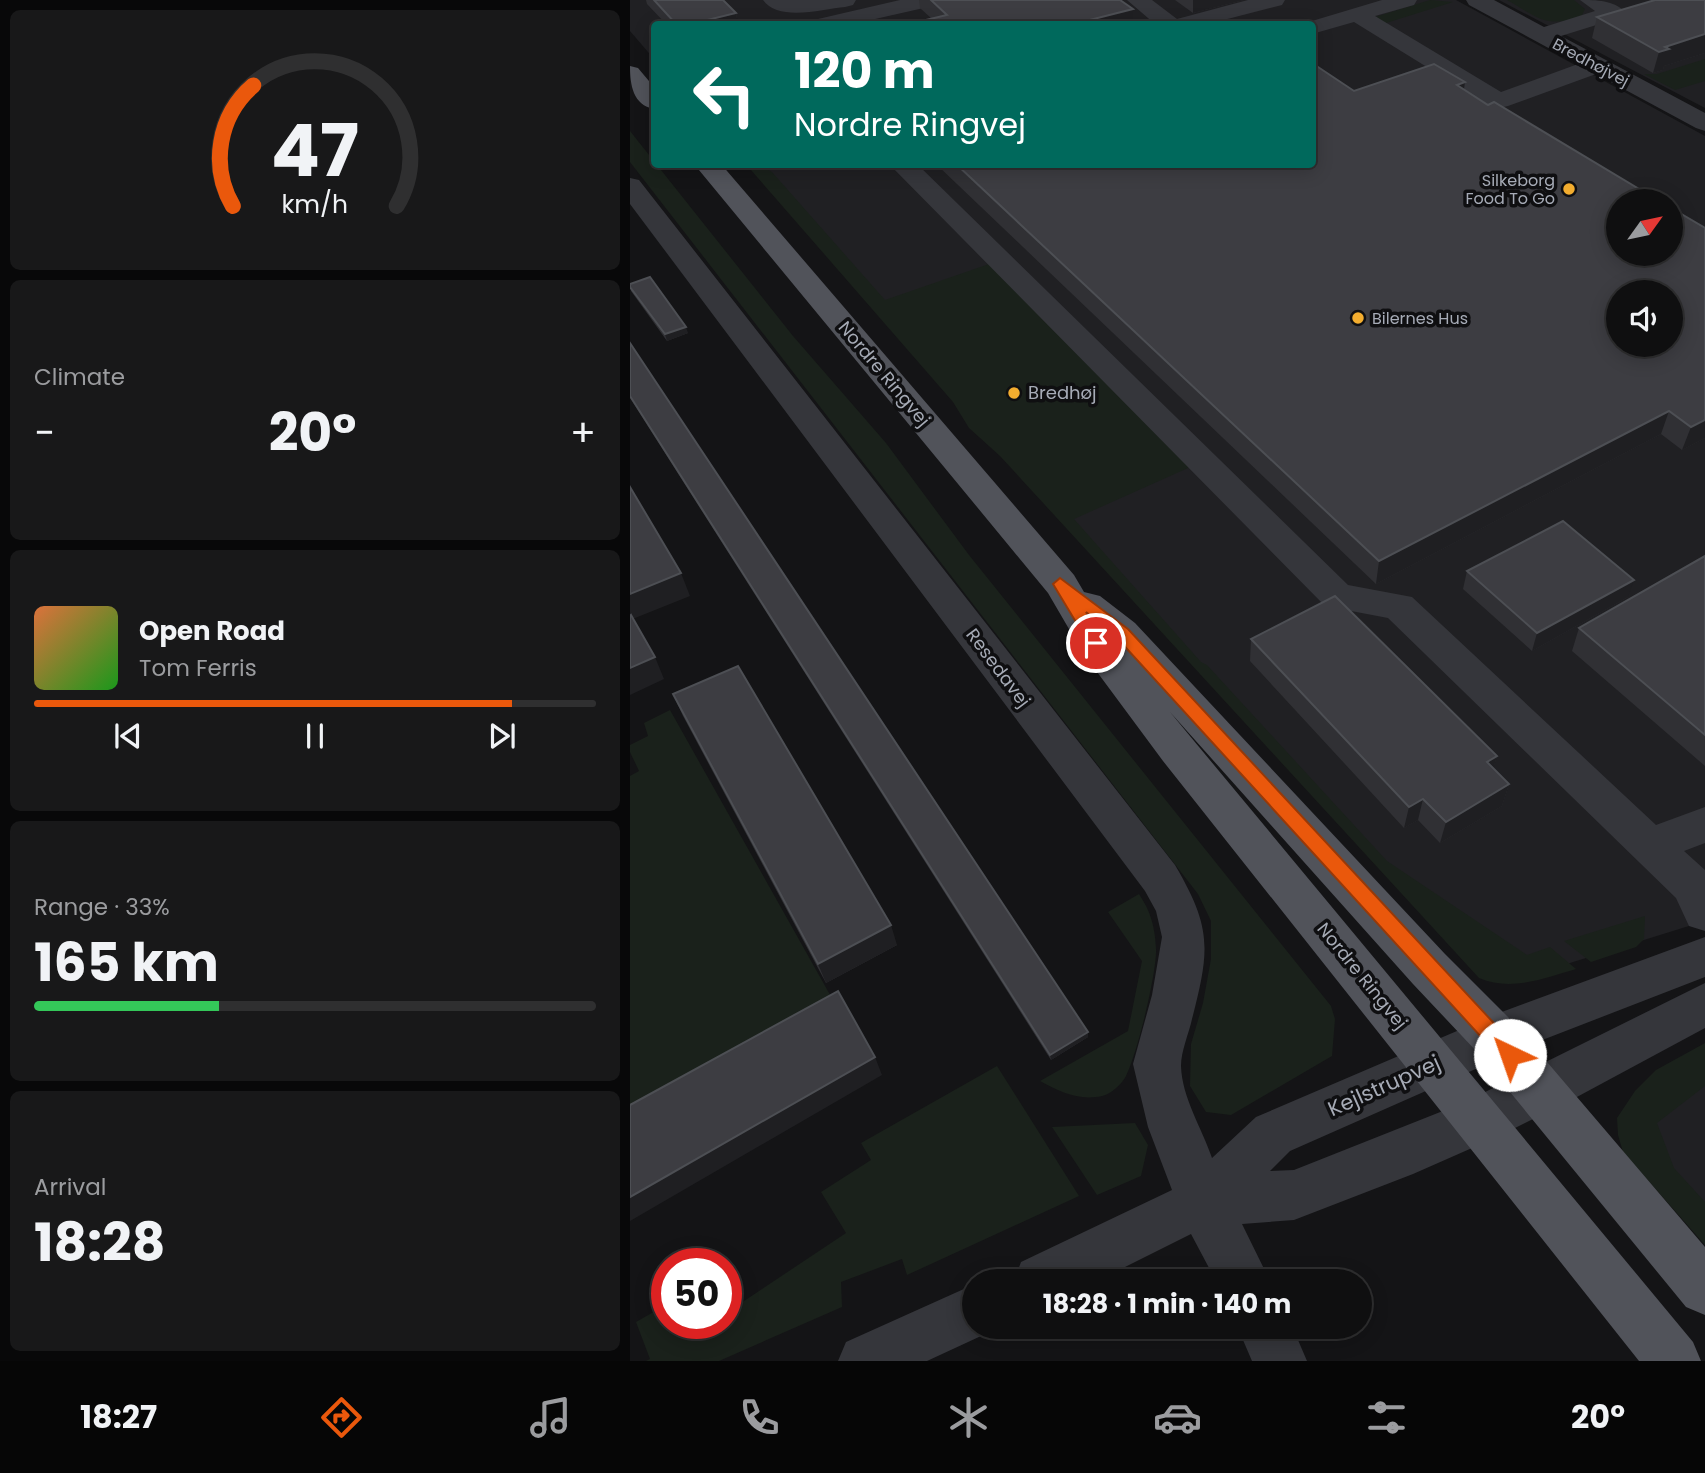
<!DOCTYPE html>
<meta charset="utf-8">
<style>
body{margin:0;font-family:Poppins,sans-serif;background:#181819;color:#f1f3f6;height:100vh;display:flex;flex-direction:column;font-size:26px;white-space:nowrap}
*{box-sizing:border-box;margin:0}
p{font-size:23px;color:#9b9c9f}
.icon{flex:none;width:38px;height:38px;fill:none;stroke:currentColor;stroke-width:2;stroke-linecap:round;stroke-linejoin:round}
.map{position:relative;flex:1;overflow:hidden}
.details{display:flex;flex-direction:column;gap:10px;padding:10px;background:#080809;width:630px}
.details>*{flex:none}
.top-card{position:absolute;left:21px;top:21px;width:665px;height:147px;border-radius:7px;box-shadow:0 4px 18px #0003,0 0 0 2px #2f2f30;background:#00695c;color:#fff;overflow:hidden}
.needle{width:46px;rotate:57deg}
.buttons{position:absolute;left:976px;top:189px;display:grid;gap:14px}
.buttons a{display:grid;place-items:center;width:77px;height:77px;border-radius:50%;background:#0f0f10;box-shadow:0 4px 18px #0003,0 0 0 2px #2f2f30;font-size:35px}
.speed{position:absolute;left:21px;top:1248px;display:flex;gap:14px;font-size:35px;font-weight:700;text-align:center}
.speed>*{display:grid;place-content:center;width:91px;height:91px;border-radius:50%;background:#0f0f10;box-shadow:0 4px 18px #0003,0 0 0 2px #2f2f30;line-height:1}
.speed .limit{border:10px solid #d22;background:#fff;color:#111}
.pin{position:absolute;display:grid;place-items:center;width:60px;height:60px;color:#fff;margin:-30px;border:4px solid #fff;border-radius:50%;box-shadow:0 2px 7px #0007}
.me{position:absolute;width:77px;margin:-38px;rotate:318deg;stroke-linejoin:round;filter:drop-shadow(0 0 5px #0008)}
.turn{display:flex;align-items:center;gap:24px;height:147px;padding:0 28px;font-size:32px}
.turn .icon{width:91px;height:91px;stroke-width:2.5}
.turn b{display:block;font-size:49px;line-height:60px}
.big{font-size:52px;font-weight:700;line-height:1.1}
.details .card{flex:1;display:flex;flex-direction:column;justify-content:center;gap:10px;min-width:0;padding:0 24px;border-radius:10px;background:#181819}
.details .dial{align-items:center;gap:0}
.dial svg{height:182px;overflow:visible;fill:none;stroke:#2f2f30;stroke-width:7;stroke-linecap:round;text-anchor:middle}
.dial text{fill:#f1f3f6;stroke:none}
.song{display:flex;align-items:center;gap:21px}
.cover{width:84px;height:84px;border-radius:10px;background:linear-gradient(135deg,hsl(20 70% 55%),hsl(120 70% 35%))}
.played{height:7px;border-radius:4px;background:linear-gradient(90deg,#ea580c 85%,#2f2f30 85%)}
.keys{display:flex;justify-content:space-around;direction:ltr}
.heat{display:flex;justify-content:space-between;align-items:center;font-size:38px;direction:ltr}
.charge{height:10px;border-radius:5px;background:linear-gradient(90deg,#34c759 33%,#2f2f30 0)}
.trip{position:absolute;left:332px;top:1269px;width:410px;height:70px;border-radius:35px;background:#0f0f10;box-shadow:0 4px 18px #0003,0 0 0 2px #2f2f30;font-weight:700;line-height:70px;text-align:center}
.tab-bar{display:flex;height:112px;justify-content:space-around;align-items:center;background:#060606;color:#9b9c9f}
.tab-bar .icon{width:49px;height:49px}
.tab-bar .selected{color:#ea580c}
.tab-bar b{font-size:32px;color:#f1f3f6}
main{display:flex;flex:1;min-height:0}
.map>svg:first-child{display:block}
</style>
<main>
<section class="details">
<div class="card dial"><svg viewBox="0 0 100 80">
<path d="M14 69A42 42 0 1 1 86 69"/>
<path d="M14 69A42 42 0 0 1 23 16" stroke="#ea580c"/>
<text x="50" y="56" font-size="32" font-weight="700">47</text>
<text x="50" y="72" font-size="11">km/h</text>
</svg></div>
<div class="card"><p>Climate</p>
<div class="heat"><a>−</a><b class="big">20°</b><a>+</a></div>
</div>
<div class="card">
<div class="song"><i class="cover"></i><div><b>Open Road</b><p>Tom Ferris</p></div></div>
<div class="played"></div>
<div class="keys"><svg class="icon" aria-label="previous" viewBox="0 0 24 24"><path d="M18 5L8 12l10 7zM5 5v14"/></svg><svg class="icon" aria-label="pause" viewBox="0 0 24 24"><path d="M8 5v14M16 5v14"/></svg><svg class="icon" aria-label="next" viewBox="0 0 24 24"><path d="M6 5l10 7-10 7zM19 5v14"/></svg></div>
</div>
<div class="card"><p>Range · 33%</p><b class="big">165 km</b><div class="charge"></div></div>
<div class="card"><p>Arrival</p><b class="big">18:28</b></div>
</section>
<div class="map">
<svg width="1075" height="1361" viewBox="0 0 1075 1361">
<rect width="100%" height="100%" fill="#141416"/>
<path fill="#202023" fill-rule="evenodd" d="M0,0H826L1075,136V921L885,980L854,977L567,670L118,165L682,164V24H24V59L0,31ZM989,201H1041V254H989ZM989,292H1041V345H989Z
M869,0H1075V108Z
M1075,1054V1236L1003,1111Z"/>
<path fill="#1a211b" d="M800,0L823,2L753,24L742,18Z
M877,0H944L955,9L951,17C914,28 909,18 877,0Z
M1075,59V81L1045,90L1014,74H1027Z
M0,131L163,336L256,443L339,555L701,1006L705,1019L702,1056L601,1115L576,1112L560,1086L561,1044L573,1003L581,959V921L568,894L0,162Z
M133,167L142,172L255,300L362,263L567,464L444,519L571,662L577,665L757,861L897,955L920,947L946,969C915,978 881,992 849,978L370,456L339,428L323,402L121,170Z
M40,710L208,1009L0,1124V776L9,771L0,752V745L18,736L14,723Z
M509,894C521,912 525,927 526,949C527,973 507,1054 496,1076C492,1084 481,1094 472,1096C449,1101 430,1092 410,1081L498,1031L512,961L478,912Z
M1015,916L1014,939L1006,947L961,962L934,941Z
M1075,1043V1086L1027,1123L1044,1168L1075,1202V1245L993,1152L988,1135L987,1118L1005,1091L1026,1070Z
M367,1066L449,1196L277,1275L272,1259L211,1282L212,1307L89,1361H16L20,1359L6,1322L34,1306L27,1286L37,1280V1323H96V1287L105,1307L216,1233L191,1192L241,1160L231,1143Z
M505,1123L518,1145L511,1176L467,1195L422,1127Z"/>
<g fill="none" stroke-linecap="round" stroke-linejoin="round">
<path fill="#35363b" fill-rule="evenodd" d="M133,0H226L223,5L215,7C193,9 148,22 133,0Z
M270,0H310L307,5L223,24H185L188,19Z
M497,0H522L547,19L618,0H655L652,5L578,24H525Z
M752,0H787L784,5L745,16L871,92L948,64L839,5L836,0H864L914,27L965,11L950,0C966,0 984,0 995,12L992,17L931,36L1075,113V131L1066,128L966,74L878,106L869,108L860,106L724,22L682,34V24H672Z
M259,164H287L718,585L782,597L1026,825L1075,807V843L1054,851L1075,870V931L1059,926L1046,898L758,618L695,606Z
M0,178L9,180L545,865C582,928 580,949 562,1019C559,1033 551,1051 551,1066C552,1098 572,1128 582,1158L626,1117L869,1013L1075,937V977L902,1044L660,1151L640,1171L664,1170L833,1103L1075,983V1028L945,1098L867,1137L783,1174L664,1220L612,1224L640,1281H586L561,1234L467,1281H384L391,1262L542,1190L518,1127L503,1064L522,995L532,937L526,911L515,891L0,204Z
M345,1284V1326H365L364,1330L297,1361H208L216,1342Z
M607,1326H662L677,1361H622Z"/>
<path fill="#51535a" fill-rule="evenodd" d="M0,66L8,68L24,87V109C3,105 0,85 0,66Z
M64,164H91L444,575L454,592L470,596L505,623L815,954L882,1021L1075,1247V1315L1056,1307L848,1053L783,984L540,712L1063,1342L1071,1361H1009L533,761L453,653L418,593Z"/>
</g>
<path fill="#303034" d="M16,0H93L106,13L108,24H36L17,4Z
M289,0H490L503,9V24H279L302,19L290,8Z
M545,0H614L563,13Z
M1075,0V53L1034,66L1033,70L1023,73L962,38L967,17Z
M834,90L858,105L1075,228V438L1052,450L1031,434L746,584L306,164H682L724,91Z
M0,284L58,333L37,341L1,291Z
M0,343L458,1037L421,1060L0,398Z
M1075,556V766L942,651L949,628Z
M837,571L998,597L902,651L833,589Z
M621,639L867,756L863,769L879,784L872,806L810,843L788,820L774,828L620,661Z
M43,694L267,945L196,983L53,716Z"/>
<path fill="#1f1f22" d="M563,0H614L563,13Z
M503,9V24H444Z
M106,13L108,24H61Z
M1075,34V53L1034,66L1033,70L1023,73L1029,52L1035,47Z
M835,82L832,104L827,85Z
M56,327L58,333L37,341L35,334Z
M1039,411L1031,434L746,584L749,561Z
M1075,420V438L1052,450L1061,427Z
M51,573L60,596L0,620V594Z
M1004,580L998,597L902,651L907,633Z
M25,657L34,679L0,695V668Z
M867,756L861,777L857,762Z
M879,784L872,806L810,843L816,822Z
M793,799L788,820L774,828L779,807Z
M261,925L267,945L196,983L188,964Z
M458,1032V1037L421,1060L420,1055Z
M245,1057L252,1075L0,1221V1197Z"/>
<path fill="#3d3d42" stroke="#4d4f54" stroke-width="2" fill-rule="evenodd" d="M24,0H93L106,13L61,24H46Z
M301,0H490L503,9L444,24H279L317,15Z
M1025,0H1075V34L1035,47L1039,49L1029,52L967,17Z
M682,63L724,91L804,64L835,82L827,85L858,105L864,102L1029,201H989V254H1041V208L1075,228V420L1061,427L1039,411L749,561L326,164H682ZM989,292H1041V345H989Z
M20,277L56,327L35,334L0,287V284Z
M0,343L458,1032L420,1055L0,396Z
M0,487L51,573L0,594Z
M933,521L1004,580L907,633L837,571Z
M1075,556V735L949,628Z
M705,596L867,756L857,762L879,784L816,822L793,799L779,807L621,639Z
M1,615L25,657L0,668V616Z
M108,666L261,925L188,964L43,694Z
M208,991L245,1057L0,1197V1105Z"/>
<path fill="#ea580c" stroke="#983908" stroke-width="2" d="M430,578L498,629L887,1048L890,1055L887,1061L880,1064L873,1061L487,638L456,612L474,643L472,647H461L423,584Z"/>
<g fill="#f3ad2f" stroke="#0f0f11" stroke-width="2.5">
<circle cx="939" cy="189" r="7"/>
<circle cx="728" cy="318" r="7"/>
<circle cx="384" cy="393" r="7"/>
</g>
<g text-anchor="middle" stroke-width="7" stroke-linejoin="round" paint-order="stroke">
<g font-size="16" fill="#a6abb6" stroke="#0f0f11">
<text transform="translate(961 62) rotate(28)" y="6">Bredhøjvej</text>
</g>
<g font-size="16" fill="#a6abb6" stroke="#0f0f11" text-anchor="end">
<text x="925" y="186">Silkeborg<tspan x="925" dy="18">Food To Go</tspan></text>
<text x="742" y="324" text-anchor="start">Bilernes Hus</text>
</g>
<g font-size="18" fill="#a6abb6" stroke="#0f0f11">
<text transform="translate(254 374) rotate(50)" y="6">Nordre Ringvej</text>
<text transform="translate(368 668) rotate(53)" y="6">Resedavej</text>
<text transform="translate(732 976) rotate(51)" y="6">Nordre Ringvej</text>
</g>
<g font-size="18" fill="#a6abb6" stroke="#0f0f11" text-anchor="start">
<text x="398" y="399">Bredhøj</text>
</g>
<g font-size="21" fill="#a6abb6" stroke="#0f0f11">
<text transform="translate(754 1086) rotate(-24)" y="7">Kejlstrupvej</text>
</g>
</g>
</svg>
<div class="buttons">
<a><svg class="needle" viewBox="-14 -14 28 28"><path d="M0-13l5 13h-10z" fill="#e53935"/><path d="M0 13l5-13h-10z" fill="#9b9c9f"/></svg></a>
<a><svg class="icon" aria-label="sound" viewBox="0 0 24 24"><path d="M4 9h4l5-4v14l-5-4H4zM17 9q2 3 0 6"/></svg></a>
</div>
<div class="speed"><div class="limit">50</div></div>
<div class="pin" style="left:466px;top:643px;background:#d93025"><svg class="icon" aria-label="arrive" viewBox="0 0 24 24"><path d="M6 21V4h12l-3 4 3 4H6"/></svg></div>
<svg class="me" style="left:880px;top:1055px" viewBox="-20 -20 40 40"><circle r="19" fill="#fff"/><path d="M0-13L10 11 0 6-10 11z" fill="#ea580c"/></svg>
<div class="trip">18:28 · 1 min · 140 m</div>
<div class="top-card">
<div class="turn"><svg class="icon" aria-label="left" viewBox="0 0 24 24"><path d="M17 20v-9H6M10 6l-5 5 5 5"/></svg><div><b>120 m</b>Nordre Ringvej</div></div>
</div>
</div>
</main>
<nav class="tab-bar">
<b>18:27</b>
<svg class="icon selected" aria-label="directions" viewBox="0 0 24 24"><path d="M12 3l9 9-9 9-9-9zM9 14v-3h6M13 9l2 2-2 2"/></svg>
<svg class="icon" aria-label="music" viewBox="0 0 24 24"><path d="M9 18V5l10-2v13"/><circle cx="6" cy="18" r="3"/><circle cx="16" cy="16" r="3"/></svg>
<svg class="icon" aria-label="phone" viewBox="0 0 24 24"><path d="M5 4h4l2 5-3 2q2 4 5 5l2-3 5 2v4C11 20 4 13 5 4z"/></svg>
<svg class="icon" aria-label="climate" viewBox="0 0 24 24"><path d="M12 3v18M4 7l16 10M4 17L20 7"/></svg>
<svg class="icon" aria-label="car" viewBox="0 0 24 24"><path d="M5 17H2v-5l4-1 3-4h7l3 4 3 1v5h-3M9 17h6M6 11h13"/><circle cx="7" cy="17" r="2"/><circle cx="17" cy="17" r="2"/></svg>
<svg class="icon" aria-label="filters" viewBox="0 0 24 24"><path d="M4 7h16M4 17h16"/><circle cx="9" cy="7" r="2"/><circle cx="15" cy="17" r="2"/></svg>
<b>20°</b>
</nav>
